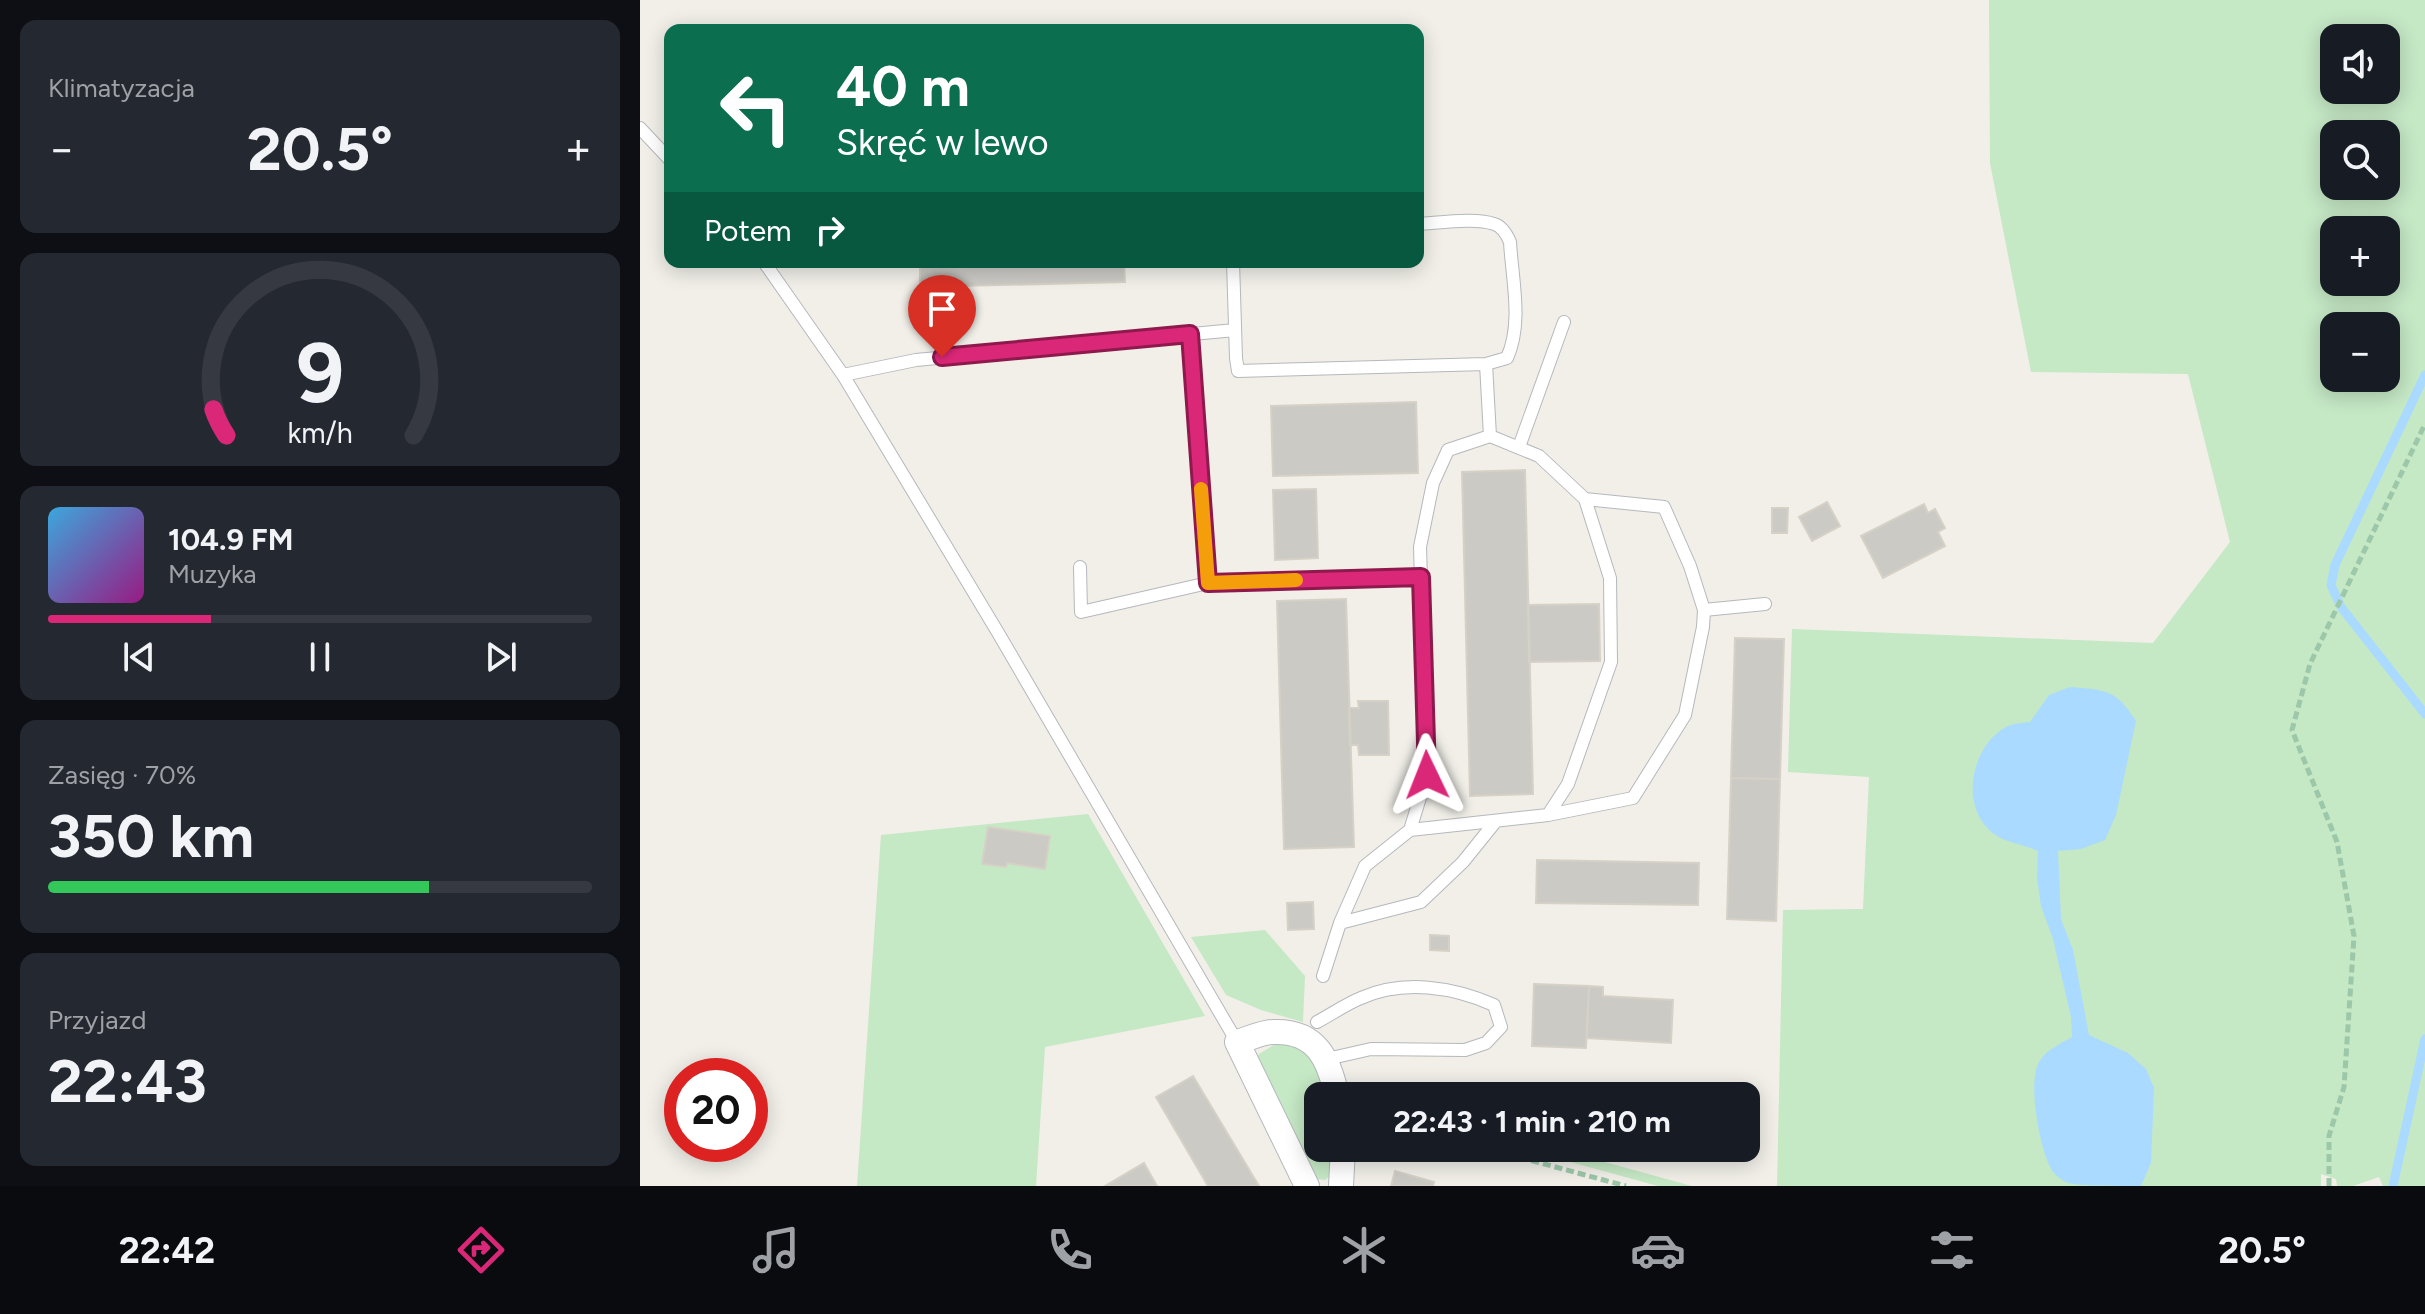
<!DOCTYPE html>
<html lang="pl">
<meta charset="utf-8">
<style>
body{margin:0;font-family:Figtree,sans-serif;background:#242831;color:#f1f3f6;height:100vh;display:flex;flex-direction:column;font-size:30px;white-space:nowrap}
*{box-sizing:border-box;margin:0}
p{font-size:26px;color:#9ea1a6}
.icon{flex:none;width:44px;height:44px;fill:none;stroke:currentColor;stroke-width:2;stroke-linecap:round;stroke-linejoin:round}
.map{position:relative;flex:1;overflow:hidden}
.details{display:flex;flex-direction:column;gap:20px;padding:20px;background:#0d0f14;width:640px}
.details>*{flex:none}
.hud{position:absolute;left:24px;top:24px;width:760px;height:244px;border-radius:16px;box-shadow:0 4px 20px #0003;background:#0b6e4f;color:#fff;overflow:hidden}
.tools{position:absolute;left:1680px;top:24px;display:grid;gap:16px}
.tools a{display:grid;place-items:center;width:80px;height:80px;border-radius:16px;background:#171b24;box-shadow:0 4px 20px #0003;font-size:40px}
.speed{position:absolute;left:24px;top:1058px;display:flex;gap:16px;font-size:40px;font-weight:700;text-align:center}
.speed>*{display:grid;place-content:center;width:104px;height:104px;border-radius:50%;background:#171b24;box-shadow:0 4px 20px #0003;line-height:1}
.speed .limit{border:12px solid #d22;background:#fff;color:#111}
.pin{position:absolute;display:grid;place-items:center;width:68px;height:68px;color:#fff;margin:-82px -34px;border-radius:50% 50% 50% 0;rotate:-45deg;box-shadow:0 0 8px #0007}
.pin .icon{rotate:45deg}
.me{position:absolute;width:88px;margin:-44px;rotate:358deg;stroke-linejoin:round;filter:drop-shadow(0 0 6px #0008)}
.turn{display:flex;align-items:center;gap:28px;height:168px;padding:0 40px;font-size:36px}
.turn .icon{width:104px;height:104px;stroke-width:2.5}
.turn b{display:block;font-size:56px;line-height:68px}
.then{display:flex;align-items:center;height:76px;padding:0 40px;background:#0003;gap:16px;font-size:30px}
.big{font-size:60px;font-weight:700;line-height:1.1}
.details .tile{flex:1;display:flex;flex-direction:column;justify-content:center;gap:12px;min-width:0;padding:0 28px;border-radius:16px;background:#242831}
.details .dial{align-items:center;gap:0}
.dial svg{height:208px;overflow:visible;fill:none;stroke:#363941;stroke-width:7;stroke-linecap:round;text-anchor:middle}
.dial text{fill:#f1f3f6;stroke:none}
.song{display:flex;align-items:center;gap:24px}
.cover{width:96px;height:96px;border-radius:12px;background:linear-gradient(135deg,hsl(200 70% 55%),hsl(310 70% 35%))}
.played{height:8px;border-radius:4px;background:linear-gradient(90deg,#db2777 30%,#363941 30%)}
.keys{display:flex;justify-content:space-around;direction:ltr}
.heat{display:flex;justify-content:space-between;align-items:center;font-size:44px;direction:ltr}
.charge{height:12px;border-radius:6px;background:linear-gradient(90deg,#34c759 70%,#363941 0)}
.trip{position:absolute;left:664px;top:1082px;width:456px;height:80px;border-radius:16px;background:#171b24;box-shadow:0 4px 20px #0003;font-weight:700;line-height:80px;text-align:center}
.dock{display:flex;height:128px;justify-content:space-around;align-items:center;background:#090b0e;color:#9ea1a6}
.dock .icon{width:56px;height:56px}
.dock .current{color:#db2777}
.dock b{font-size:36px;color:#f1f3f6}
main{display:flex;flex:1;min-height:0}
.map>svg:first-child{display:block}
</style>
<main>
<section class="details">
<div class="tile"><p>Klimatyzacja</p>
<div class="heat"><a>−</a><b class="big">20.5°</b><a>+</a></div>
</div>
<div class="tile dial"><svg viewBox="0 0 100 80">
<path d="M14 69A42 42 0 1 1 86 69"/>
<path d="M14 69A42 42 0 0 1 9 59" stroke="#db2777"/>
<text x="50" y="56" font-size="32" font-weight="700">9</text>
<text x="50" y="72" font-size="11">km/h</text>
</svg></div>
<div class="tile">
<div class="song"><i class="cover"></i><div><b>104.9 FM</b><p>Muzyka</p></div></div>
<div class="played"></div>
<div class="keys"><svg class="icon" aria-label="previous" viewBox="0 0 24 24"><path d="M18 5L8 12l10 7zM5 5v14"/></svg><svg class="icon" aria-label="pause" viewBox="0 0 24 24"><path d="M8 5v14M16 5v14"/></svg><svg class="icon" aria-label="next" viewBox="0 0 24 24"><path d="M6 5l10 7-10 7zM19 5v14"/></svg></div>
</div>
<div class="tile"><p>Zasięg · 70%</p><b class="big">350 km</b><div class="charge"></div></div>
<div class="tile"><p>Przyjazd</p><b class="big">22:43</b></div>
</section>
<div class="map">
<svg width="1785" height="1186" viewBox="0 0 1785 1186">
<rect width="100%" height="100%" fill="#f1efe8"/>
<path fill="#c5e8c5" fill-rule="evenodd" d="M1349,0H1785V1186H1743L1739,1177L1713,1186H1697L1696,1179L1681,1174V1186H1137L1143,910L1223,909L1229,777L1148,772L1152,629L1513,643L1590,542L1548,374L1391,372L1350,163ZM1694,38H1746V90H1694ZM1694,134H1746V186H1694ZM1694,230H1746V282H1694ZM1694,326H1746V378H1694Z
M448,814L565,1016L405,1047L396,1186H217L241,835Z
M625,930L665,976L663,1022L621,1010L586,995L551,937Z
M637,1043L661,1047L677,1059L683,1096H678V1148H692L690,1176L685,1180L678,1179L668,1170L613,1065L619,1054Z
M879,1148H914L1052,1186H1018Z"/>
<path fill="#aadaff" d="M1430,687C1465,690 1476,689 1496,721L1476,815L1465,840L1441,849L1418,851L1421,919L1433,950L1449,1035L1488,1053L1506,1069L1514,1088L1511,1163L1501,1186C1484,1186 1440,1186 1428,1183C1423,1181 1416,1176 1413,1172C1400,1152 1388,1086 1398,1064C1404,1051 1420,1044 1432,1037L1431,1017L1413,939L1401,906L1397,878L1398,851C1381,843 1362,843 1348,829C1320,800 1333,745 1366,727C1373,723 1383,723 1390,722L1409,695Z"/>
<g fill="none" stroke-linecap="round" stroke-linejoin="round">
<path stroke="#aadaff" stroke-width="9" d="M1785,375L1695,565L1691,585L1701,607L1785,714
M1753,1186L1785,1039"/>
</g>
<path fill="#cccac5" stroke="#d6d1c6" stroke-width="2" d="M280,262H484L485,282L280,287Z
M776,402L778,473L633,476L631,406Z
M885,470L893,794L830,796L822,472Z
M676,489L678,558L635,560L633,490Z
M1187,502L1200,526L1172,541L1159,517Z
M1284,504L1288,513L1295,509L1305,528L1298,532L1305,546L1243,578L1221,536Z
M1132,508H1148L1147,533H1132Z
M706,599L714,847L644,849L637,601Z
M959,604L960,661L889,662L888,605Z
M1095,638L1144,639L1140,779L1091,778Z
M718,701H748L749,755H719L718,745H710L709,708H719Z
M1091,778L1140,779L1136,921L1087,919Z
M348,827L410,836L405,869L367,863L366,867L342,864Z
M897,860L1059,863L1058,905L896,903Z
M673,902L674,929L648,930L647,903Z
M790,935L809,936V951L790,950Z
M894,984L949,986L946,1048L892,1046Z
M949,986L963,987V996L1033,1000L1031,1043L947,1038Z
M553,1076L619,1186H568L516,1097Z
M504,1163L517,1186H465Z
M755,1171L794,1182L793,1186H751Z"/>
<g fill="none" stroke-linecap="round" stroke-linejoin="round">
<g stroke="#b5b8bc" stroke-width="14">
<path id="service" d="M0,128L30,160
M124,262L203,375L357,631L597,1042
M593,262L596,358L598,371L846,364L867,358C883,323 872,279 870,242C867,235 862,226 854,224C836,217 798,223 778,224
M550,334L568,583L781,577
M846,364L850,436
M203,375L276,360L595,330
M879,447L924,322
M440,567L441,612L568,583
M1064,610L1125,604
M908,815L993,798L1045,715L1063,627L1064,610L1050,566L1024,507L945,499
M700,923L781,902L823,862L856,821
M683,976L700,923L725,866L770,830L787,775L780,547L793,483L808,450L850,436L899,456L945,499L970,578L971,662L928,784L908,815L770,830
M677,1022C692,1014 706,1004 721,998C764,979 813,987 854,1005L861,1027L846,1043L825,1050L731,1049L687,1059"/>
</g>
<g stroke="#b5b8bc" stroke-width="26">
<path id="minor" d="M667,1186L597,1042C608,1039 622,1032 633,1032C677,1030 689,1060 697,1096
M701,1186L703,1148"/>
</g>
<path stroke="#9cc7a9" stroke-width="5" stroke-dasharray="8 4" stroke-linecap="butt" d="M845,1148L986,1186
M1689,1186V1136L1704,1087L1714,936L1697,842L1652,730L1670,664L1785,424"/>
<use href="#service" stroke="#fff" stroke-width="12"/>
<use href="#minor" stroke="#fff" stroke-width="24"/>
</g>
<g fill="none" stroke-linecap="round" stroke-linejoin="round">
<g stroke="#8e194d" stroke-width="20">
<path id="route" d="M302,357L550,334L568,583L781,577L787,775"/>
</g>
<use href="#route" stroke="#db2777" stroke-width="14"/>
<path stroke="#f59e0b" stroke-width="14" d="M561,489L568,583L656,580"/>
</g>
</svg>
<div class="tools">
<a><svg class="icon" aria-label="sound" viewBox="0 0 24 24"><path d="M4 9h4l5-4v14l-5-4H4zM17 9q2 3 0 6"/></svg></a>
<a><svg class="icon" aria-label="search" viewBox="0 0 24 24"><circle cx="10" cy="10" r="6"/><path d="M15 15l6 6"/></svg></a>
<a>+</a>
<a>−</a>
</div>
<div class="speed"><div class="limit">20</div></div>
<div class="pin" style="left:302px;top:357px;background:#d93025"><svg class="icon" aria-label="arrive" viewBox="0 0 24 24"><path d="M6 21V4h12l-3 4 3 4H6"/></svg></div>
<svg class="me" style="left:787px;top:775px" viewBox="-20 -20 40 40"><path d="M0-17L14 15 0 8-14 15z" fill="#db2777" stroke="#fff" stroke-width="4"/></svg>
<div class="trip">22:43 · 1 min · 210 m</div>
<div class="hud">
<div class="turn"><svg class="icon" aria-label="left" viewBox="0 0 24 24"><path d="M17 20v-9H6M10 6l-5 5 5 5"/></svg><div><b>40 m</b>Skręć w lewo</div></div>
<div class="then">Potem<svg class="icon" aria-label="right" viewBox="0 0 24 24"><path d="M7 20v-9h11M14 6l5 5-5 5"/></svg></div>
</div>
</div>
</main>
<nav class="dock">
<b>22:42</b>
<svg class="icon current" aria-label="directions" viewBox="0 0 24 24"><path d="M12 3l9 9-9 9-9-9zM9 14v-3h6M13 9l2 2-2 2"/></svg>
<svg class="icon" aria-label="music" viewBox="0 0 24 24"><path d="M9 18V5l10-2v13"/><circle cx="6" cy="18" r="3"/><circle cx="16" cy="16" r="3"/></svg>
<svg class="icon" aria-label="phone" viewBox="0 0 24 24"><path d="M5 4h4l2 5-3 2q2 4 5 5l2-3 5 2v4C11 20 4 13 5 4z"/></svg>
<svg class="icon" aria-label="climate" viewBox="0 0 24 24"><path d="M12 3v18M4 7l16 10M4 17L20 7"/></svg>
<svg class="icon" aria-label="car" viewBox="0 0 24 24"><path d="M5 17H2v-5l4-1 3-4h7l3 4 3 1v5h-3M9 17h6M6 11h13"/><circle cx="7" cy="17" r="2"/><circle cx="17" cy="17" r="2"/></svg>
<svg class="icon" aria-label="filters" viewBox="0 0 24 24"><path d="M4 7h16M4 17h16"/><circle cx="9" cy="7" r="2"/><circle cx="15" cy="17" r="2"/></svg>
<b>20.5°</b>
</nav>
